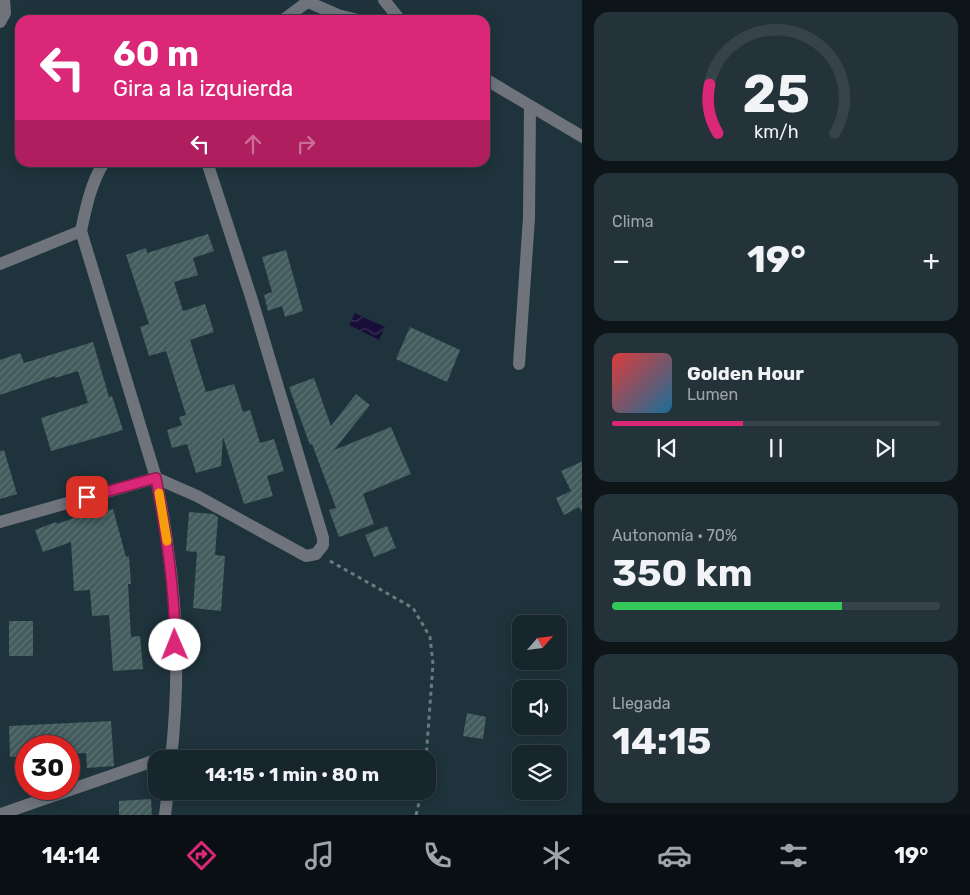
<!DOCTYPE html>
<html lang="es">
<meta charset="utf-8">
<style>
body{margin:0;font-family:Rubik,sans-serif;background:#243239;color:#f1f3f6;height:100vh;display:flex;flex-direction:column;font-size:19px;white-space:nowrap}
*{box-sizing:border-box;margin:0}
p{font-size:16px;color:#9ea5aa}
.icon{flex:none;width:28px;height:28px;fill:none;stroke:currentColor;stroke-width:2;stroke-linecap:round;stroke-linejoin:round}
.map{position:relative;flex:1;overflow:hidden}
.drawer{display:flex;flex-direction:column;gap:12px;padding:12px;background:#0d1519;width:388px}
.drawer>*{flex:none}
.banner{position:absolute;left:15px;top:15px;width:475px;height:152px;border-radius:15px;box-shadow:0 2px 12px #0003,0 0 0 1px #364349;background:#db2777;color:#fff;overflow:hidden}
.needle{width:32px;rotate:62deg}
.buttons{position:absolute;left:512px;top:615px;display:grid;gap:10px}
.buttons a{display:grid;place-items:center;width:55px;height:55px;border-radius:10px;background:#17262d;box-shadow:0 2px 12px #0003,0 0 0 1px #364349;font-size:25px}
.speed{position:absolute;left:15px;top:735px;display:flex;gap:10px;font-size:25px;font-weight:700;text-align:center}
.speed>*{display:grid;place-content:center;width:65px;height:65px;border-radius:50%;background:#17262d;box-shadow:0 2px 12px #0003,0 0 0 1px #364349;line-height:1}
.speed .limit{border:8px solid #d22;background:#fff;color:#111}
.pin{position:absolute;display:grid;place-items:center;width:42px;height:42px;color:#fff;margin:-21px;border-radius:10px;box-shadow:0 2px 8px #0006}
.me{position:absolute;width:55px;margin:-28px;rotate:359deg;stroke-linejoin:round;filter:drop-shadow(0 0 4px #0008)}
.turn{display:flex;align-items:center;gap:18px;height:105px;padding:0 15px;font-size:22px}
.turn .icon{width:65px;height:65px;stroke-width:2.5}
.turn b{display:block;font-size:35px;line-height:42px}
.lanes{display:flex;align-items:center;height:48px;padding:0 15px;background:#0003;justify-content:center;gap:25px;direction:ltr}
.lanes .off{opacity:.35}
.big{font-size:38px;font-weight:700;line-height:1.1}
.drawer .tile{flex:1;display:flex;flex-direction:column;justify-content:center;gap:8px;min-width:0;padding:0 18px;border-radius:15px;background:#243239}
.drawer .dial{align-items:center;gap:0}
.dial svg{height:130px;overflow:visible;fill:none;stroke:#364349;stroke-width:7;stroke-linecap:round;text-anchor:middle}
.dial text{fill:#f1f3f6;stroke:none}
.song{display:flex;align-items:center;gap:15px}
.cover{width:60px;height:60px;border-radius:8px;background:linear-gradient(135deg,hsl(0 70% 55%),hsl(200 70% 35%))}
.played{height:5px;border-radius:2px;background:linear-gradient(90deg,#db2777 40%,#364349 40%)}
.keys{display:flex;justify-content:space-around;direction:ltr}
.heat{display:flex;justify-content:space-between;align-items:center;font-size:28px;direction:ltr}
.charge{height:8px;border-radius:4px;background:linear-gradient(90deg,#34c759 70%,#364349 0)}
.trip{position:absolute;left:148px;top:750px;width:288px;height:50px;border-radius:15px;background:#17262d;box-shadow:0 2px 12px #0003,0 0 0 1px #364349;font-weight:700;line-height:50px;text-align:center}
.menu{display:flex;height:80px;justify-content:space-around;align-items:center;background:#090f12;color:#9ea5aa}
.menu .icon{width:35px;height:35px}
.menu .active{color:#db2777}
.menu b{font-size:22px;color:#f1f3f6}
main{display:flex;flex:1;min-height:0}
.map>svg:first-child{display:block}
</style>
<main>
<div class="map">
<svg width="583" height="815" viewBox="0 0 583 815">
<defs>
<pattern id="water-waves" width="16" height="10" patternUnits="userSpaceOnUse" patternTransform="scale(1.25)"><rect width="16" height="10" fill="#180e37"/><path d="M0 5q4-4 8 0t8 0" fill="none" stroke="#393154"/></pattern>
<pattern id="building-hatch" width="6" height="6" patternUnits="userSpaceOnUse" patternTransform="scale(1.25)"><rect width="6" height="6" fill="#435c5e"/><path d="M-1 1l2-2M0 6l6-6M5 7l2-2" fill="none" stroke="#5e7476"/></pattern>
</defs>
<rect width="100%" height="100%" fill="#1f333c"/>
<path fill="url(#water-waves)" d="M355,313L385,327L379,340L349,325Z"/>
<path fill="url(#building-hatch)" d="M208,234L214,251L193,258L198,275L174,282L183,311L205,304L214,332L190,340L206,392L234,384L243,412L250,410L260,443L274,439L284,471L267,476L273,496L244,504L223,437L221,466L196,473L187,444L172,448L167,430L182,425L179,417L186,415L166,351L149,356L140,327L149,324L126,255L146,248L147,253Z
M286,250L303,311L285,317L282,306L268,311L264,295L272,292L262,257Z
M410,327L460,350L447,382L396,359Z
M93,342L109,397L112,396L123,430L51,451L41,418L88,403L78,371L55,378V376L0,395V360L20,353L24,363Z
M314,378L331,426L356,394L370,405L334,450L391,427L411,474L363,494L374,524L339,537L329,510L336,508L312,444L310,445L289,387Z
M4,450L17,494L0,499V451Z
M583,461V514L579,507L564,515L556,498L571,491L561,471Z
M113,509L126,557L129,556L131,584H128L131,637L140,636L143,669L113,671L109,615L92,616L90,590L74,591L71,542L43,552L35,530L56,522L57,524L82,515V517Z
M189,512L213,514L218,517L215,555L225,556L221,611L193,608L197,552L186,551Z
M387,526L396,548L374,557L365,535Z
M9,621H33V656H9Z
M467,713L486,717L483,739L463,736Z
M111,721L114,766L87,768L86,753L69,754V746H26V756L10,757L9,726Z
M151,799L152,815H119V801Z"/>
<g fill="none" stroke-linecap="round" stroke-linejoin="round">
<path stroke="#697a82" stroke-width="3" stroke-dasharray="4 4" stroke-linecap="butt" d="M330,561L413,608L430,637L433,664L426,759
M416,815L422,791"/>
<path stroke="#6f747c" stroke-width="12" d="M384,0L400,20
M308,2L338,15L358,20
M283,20L310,0
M0,22L5,13L4,0
M485,79L583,137
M0,264L81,231C86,207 91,183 104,162
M519,364L529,218L530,107
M156,478L197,496L306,556L316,554L323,545V538L252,300L207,162
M156,478C160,499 164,520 167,542C178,613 179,687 171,759
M0,522L156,478L81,231
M1,814L156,760
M165,815L168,791"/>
</g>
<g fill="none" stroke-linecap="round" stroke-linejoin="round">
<g stroke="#8e194d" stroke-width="12">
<path id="route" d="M87,497L156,478C166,533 175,589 175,645"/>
</g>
<use href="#route" stroke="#db2777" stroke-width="9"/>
<path stroke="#f59e0b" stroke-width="9" d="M159,493L167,541"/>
</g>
</svg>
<div class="buttons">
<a><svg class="needle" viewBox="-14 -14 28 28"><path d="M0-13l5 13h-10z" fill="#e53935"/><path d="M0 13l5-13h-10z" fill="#9ea5aa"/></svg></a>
<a><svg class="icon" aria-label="sound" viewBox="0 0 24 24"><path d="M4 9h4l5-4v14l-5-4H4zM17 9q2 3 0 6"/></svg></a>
<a><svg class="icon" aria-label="layers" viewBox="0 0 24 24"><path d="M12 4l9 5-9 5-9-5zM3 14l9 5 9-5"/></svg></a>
</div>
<div class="speed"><div class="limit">30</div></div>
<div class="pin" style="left:87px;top:497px;background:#d93025"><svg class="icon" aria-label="arrive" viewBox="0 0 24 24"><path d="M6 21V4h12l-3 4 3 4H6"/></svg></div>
<svg class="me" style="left:175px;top:645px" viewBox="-20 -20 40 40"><circle r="19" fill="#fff"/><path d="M0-13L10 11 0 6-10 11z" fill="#db2777"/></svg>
<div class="trip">14:15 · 1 min · 80 m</div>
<div class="banner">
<div class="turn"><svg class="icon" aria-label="left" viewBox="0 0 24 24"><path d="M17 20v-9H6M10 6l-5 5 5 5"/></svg><div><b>60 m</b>Gira a la izquierda</div></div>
<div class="lanes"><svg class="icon" aria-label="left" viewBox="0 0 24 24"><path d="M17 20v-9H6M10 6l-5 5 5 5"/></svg><svg class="icon off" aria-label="ahead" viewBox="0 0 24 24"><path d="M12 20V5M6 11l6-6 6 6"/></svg><svg class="icon off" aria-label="right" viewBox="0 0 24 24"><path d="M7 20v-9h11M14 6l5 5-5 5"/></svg></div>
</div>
</div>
<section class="drawer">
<div class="tile dial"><svg viewBox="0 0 100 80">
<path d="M14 69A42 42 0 1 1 86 69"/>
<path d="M14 69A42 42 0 0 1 9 39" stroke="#db2777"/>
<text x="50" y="56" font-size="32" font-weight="700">25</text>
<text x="50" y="72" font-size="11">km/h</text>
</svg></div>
<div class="tile"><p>Clima</p>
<div class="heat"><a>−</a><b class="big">19°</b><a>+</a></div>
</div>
<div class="tile">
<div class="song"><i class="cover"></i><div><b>Golden Hour</b><p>Lumen</p></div></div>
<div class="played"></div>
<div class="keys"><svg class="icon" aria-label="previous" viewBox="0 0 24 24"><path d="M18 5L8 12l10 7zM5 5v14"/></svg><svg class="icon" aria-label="pause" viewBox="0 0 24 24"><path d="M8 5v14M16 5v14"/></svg><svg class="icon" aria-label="next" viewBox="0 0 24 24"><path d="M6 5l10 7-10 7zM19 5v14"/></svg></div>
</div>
<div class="tile"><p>Autonomía · 70%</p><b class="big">350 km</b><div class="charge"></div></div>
<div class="tile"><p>Llegada</p><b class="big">14:15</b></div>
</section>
</main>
<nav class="menu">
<b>14:14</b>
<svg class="icon active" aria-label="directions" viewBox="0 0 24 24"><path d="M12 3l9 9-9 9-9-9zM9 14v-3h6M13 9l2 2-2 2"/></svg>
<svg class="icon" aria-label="music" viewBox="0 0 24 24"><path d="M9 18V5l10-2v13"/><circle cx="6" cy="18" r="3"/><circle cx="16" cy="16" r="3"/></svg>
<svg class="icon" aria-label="phone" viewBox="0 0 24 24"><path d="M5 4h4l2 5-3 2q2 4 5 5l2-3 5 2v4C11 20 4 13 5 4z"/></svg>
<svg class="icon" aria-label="climate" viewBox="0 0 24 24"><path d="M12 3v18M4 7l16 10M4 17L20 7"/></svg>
<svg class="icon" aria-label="car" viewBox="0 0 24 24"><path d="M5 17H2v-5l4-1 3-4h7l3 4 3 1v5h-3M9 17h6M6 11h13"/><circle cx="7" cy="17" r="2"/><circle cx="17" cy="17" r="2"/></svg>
<svg class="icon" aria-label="filters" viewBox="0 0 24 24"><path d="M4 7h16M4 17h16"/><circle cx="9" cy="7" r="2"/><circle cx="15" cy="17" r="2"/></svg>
<b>19°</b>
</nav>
